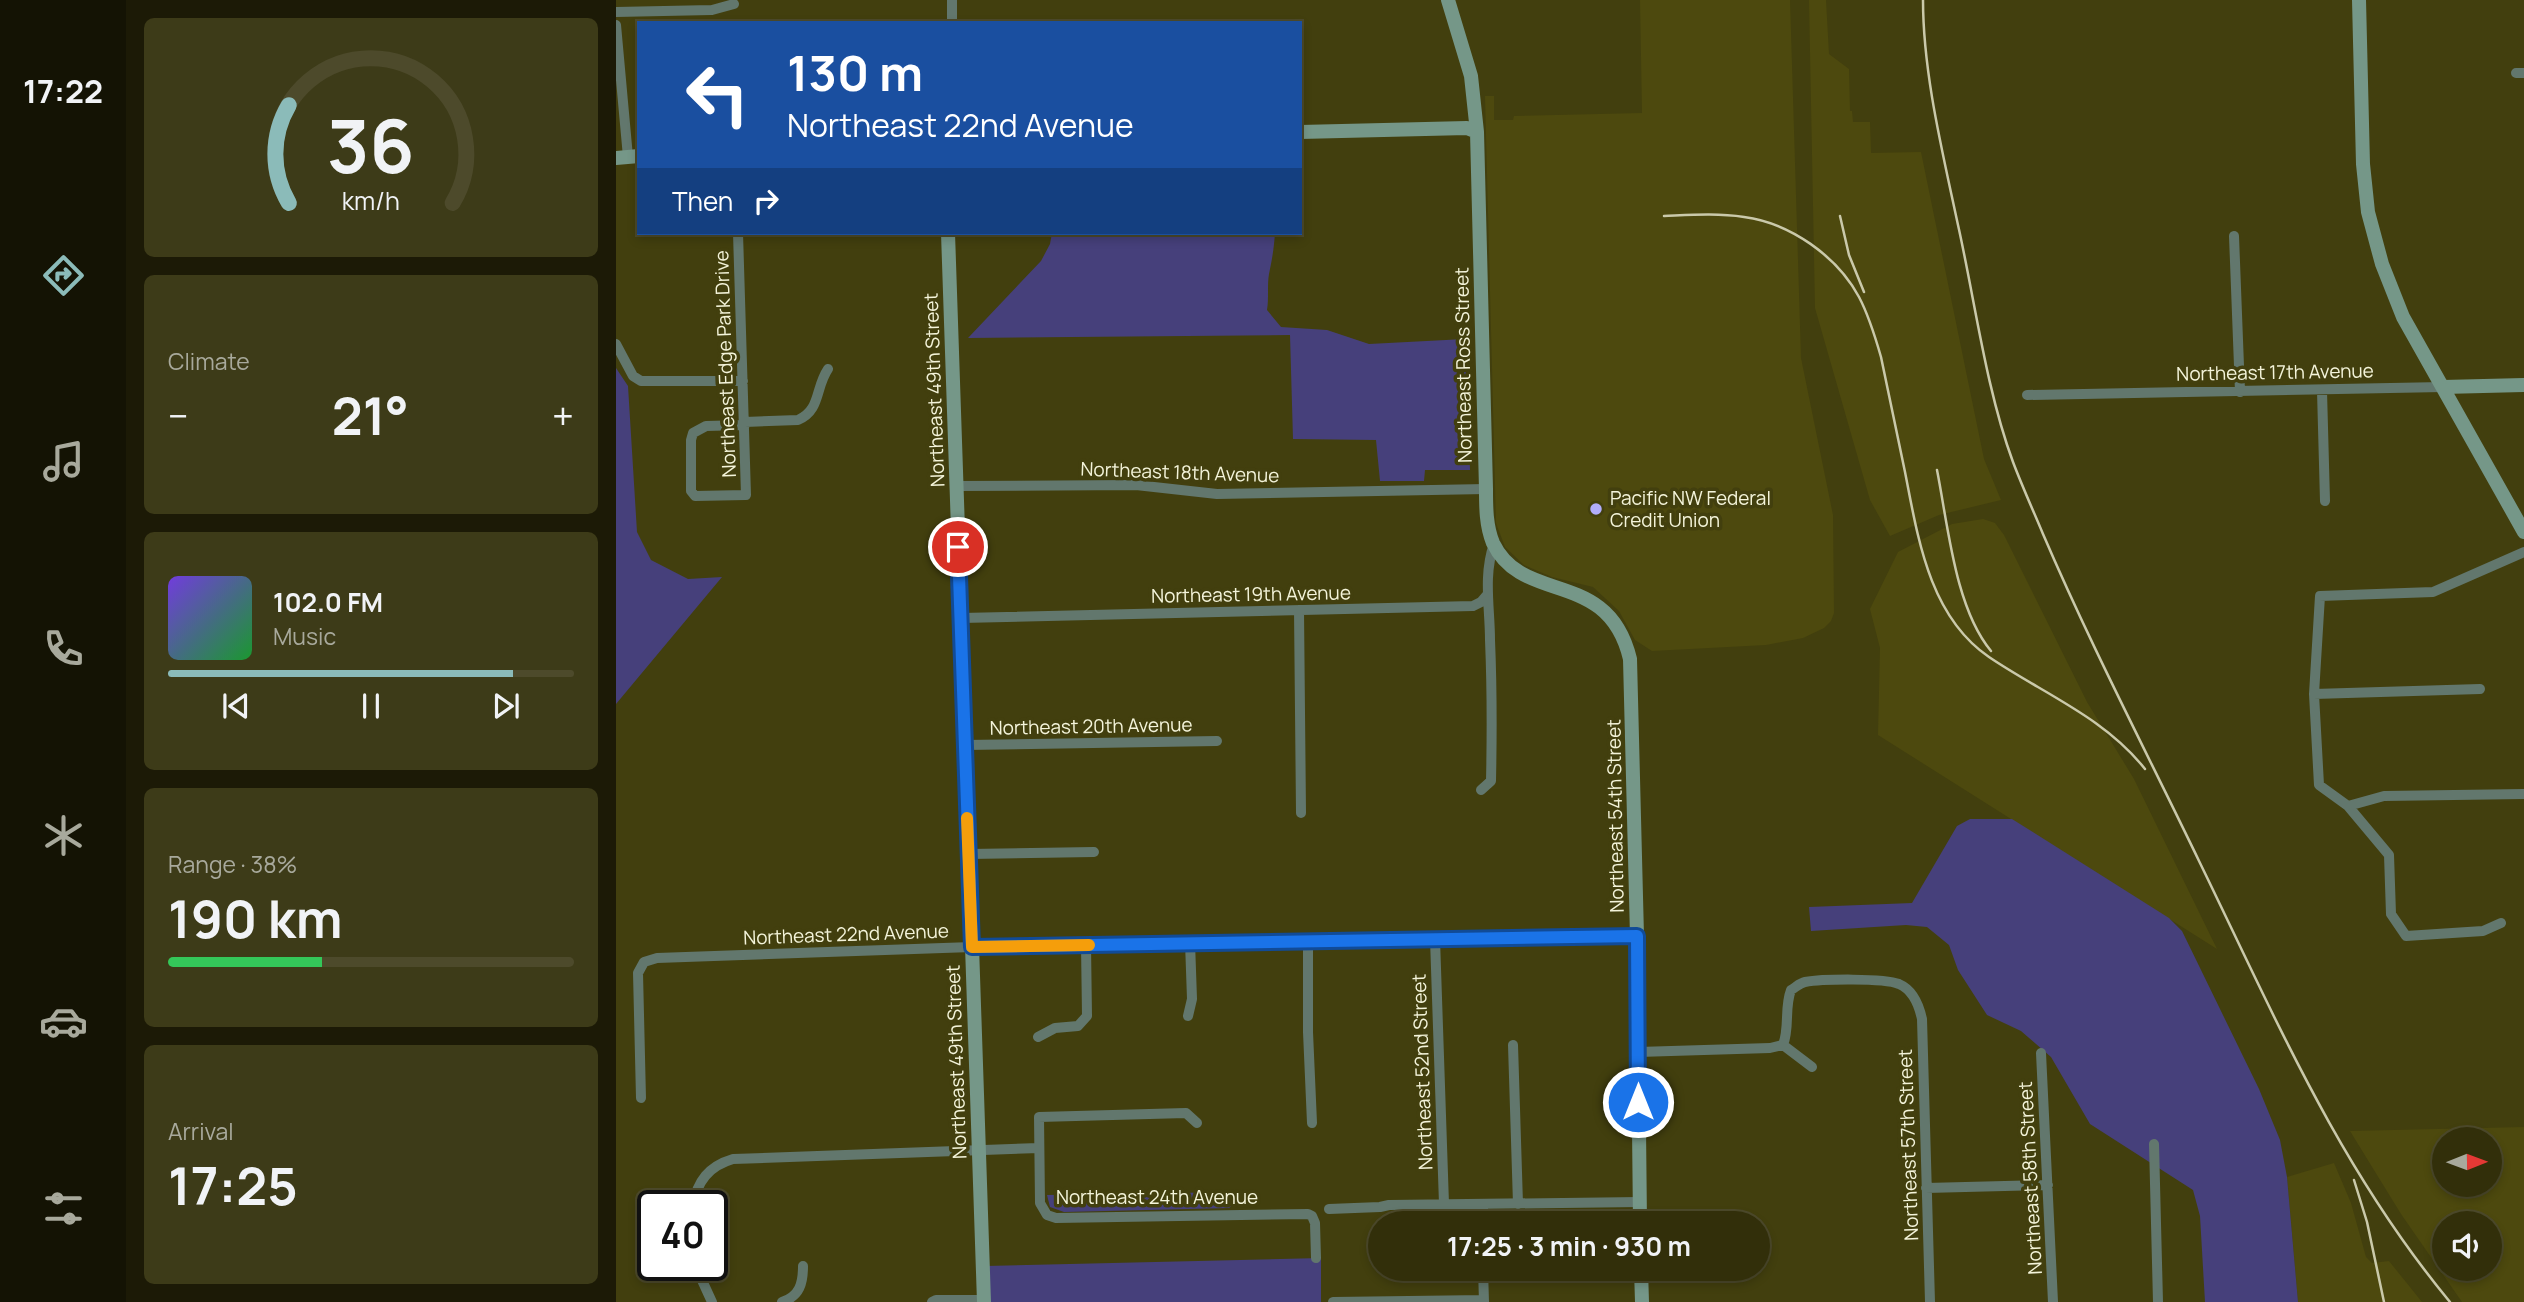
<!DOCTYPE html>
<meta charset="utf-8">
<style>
body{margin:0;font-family:Manrope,sans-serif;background:#3d3b18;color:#f1f3f6;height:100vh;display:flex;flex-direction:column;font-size:26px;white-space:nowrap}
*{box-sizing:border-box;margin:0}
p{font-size:23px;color:#a8a99c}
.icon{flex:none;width:38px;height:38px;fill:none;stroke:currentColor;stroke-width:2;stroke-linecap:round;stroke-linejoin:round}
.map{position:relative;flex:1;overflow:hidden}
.drawer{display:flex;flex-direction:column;gap:18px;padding:18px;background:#1c1a06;width:490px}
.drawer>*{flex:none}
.hud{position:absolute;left:21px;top:21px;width:665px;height:214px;border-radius:0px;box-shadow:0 4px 10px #0003,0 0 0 2px #4d4a2b;background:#1a4fa0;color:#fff;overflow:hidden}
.needle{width:46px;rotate:89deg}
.fabs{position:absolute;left:1816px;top:1127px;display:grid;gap:14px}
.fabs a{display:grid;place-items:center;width:70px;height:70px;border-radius:50%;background:#322f0a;box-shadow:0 4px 10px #0003,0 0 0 2px #4d4a2b;font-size:35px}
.speed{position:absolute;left:21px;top:1190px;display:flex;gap:14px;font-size:35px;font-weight:700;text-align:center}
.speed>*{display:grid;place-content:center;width:91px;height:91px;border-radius:50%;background:#322f0a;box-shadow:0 4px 10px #0003,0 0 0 2px #4d4a2b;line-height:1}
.speed .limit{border:4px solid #111;border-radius:10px;background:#fff;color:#111}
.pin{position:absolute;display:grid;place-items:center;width:60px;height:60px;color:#fff;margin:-30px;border:4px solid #fff;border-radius:50%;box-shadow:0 2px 7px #0007}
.me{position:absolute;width:77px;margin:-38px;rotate:0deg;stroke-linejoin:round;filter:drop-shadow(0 0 5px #0008)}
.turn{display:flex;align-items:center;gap:24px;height:147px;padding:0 35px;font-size:32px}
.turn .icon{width:91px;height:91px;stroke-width:2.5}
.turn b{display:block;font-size:49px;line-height:60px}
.then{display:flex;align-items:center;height:66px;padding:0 35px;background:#0003;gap:14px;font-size:26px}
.big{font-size:52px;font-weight:700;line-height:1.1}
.drawer .card{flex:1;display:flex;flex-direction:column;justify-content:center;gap:10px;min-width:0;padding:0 24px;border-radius:10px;background:#3d3b18}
.drawer .dial{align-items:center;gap:0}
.dial svg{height:182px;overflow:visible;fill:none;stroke:#4d4a2b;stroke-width:7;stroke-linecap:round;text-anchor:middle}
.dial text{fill:#f1f3f6;stroke:none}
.song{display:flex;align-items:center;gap:21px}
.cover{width:84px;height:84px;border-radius:10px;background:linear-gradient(135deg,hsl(260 70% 55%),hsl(130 70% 35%))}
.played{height:7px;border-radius:4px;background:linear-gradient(90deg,#8bbbb9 85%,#4d4a2b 85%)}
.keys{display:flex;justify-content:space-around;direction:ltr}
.heat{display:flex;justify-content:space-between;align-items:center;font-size:38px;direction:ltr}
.charge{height:10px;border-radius:5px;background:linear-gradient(90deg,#34c759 38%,#4d4a2b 0)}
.trip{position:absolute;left:752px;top:1211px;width:402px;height:70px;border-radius:35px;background:#322f0a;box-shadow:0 4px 10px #0003,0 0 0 2px #4d4a2b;font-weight:700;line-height:70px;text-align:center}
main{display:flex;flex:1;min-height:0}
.menu{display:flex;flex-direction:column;width:126px;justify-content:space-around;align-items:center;background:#141304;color:#a8a99c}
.menu .icon{width:49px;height:49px}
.menu .current{color:#8bbbb9}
.menu b{font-size:32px;color:#f1f3f6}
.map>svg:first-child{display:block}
</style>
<main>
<nav class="menu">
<b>17:22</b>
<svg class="icon current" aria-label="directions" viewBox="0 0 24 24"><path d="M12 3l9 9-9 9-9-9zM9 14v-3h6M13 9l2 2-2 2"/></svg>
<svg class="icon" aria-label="music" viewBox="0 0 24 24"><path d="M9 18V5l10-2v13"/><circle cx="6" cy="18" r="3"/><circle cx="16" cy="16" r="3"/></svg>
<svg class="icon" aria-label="phone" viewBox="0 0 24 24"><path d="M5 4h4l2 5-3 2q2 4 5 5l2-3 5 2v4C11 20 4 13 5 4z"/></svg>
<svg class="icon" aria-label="climate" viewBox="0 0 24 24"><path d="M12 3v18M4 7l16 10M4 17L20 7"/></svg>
<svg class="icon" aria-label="car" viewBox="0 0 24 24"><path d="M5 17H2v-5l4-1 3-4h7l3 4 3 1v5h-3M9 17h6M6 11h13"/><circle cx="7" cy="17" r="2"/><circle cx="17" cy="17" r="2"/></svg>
<svg class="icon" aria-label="filters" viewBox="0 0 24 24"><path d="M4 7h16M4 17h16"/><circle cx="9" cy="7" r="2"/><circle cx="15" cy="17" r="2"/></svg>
</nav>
<section class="drawer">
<div class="card dial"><svg viewBox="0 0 100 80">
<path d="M14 69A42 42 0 1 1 86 69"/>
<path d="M14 69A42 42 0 0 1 14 26" stroke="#8bbbb9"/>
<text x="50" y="56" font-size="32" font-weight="700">36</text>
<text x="50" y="72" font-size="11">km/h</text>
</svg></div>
<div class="card"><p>Climate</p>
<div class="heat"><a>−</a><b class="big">21°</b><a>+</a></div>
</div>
<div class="card">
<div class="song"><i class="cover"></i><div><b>102.0 FM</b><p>Music</p></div></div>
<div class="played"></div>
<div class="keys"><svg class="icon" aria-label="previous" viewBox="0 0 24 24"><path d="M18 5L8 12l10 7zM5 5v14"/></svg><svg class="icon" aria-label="pause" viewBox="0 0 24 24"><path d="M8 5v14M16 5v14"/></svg><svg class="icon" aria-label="next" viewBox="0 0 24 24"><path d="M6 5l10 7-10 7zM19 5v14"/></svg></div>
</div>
<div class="card"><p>Range · 38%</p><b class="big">190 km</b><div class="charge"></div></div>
<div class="card"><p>Arrival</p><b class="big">17:25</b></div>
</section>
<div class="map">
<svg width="1908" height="1302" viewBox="0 0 1908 1302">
<rect width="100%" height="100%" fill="#423f0e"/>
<path fill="#4d490e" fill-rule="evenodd" d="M1024,0H1174L1185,358L1217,515L1218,613L1215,621L1208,628L1187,638L1150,645L1036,651L1019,640L1003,611L977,587L936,577L908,565L889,547L880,523L869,96H878V120H897L898,116L1026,113Z
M1193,0H1210L1213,54L1233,69L1234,111H1236L1237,122H1254L1255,153L1305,152L1368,459L1385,500L1323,515L1274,536L1254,500L1199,308Z
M1367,519L1379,523L1388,535L1471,702L1518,779L1601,949L1262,735L1264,648L1254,609L1282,552L1336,524Z
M1908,1127V1302H1846L1785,1214L1734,1131ZM1874,1139V1185H1829V1139ZM1874,1223V1269H1829V1223Z
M1718,1163L1735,1203L1750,1257L1756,1263L1773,1261L1806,1302H1682L1671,1177Z"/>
<path fill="#46407b" d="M436,233H659C658,248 656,260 653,274C651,285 653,298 651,310L665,327L711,330L753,344L849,339L854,470H809L808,481H764L760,440L677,439L674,335L352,338L425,261L434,244Z
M0,368L12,386L21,532L35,560L72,579L106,577L0,704Z
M1354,819H1396L1553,918L1566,931L1643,1089L1664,1140L1671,1177L1682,1302H1589L1584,1216L1577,1190L1474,1124L1435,1057L1405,1031L1371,1015L1342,970L1333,945L1311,927L1290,925L1195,931L1193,907L1296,903L1341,826Z
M620,1192L619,1203L613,1208L448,1212L434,1207L431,1195Z
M705,1258V1302H371L369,1266Z"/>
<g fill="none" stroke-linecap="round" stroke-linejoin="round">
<path stroke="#62776d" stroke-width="10" d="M336,0V23
M0,12L96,10L118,4
M0,25L12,157
M1900,73H1908
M122,233L130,495L79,496L75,491V440L77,433L90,426L129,425
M1618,236L1624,392
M0,344L17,376L25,381H127
M1706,391L1709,501
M1411,395L1827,387
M129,422L182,420C205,410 199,388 212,369
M340,486L520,485L601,494L870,489
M683,610L685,813
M345,618L857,606L865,602L871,595
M1698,694L1864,689
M349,745L601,741
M865,790L875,781C876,734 876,687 874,640C874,608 867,576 878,544
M1732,806L1768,796L1908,794
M353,854L478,852
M1885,923L1867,931L1790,936L1775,914L1773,855L1732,806L1703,785L1698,694L1704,596L1817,592L1908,552
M819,939L828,1204
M692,941V1032L696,1123
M572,1016L576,999L574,942
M422,1037L439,1028L462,1026L471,1016L470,945
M897,1045L902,1204
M1167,1045L1196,1067
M1022,1052L1154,1048L1167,1045C1174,1027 1168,1008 1175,990C1180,987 1184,983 1189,982C1206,979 1268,978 1283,984C1297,990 1303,1005 1306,1019L1314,1302
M1425,1053L1437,1302
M25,1098L22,973L28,962L41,958L356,947L1021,936
M581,1123L570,1113L423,1117L424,1203L431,1215L440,1218L692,1214L696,1216L699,1223L700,1258
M1538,1144L1542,1302
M1310,1188L1432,1185
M867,1204V1223
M77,1206C81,1181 93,1166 117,1159L423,1148
M713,1209L764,1207L773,1205L1024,1202
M79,1265L96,1302
M867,1269L868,1302
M166,1302C184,1296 187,1283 187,1266
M316,1302L320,1300H368
M717,1302L868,1300"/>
<path stroke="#759788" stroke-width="14" d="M832,0L855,76L861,132L870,489C870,507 870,526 877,543C907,606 992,567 1014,659L1021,936L1024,1223
M1743,0L1747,164L1752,212L1766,264L1787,317L1908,532
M684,132L851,128L861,132
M0,158L23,156
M332,233L368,1302
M1827,387L1908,385
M1025,1269L1026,1302"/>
<path stroke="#cac9aa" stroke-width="2.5" d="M1307,0C1307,74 1327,154 1342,225C1359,301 1370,389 1397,462C1406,486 1417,510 1427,534C1475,646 1531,753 1584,863C1659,1017 1723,1168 1834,1302
M1048,216C1074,215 1101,213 1128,217C1174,223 1221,256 1243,297C1253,316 1259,336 1265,357C1273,395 1281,434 1289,472C1302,538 1313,616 1373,657C1426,693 1488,717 1529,769
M1224,216L1233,255L1248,292
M1321,470C1332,525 1339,608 1375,651
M1738,1180L1751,1222L1768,1302"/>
</g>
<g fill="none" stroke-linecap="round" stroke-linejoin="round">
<g stroke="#114b97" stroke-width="18">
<path id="route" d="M342,547L356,947L1021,936L1022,1102"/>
</g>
<use href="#route" stroke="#1a73e8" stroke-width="12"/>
<path stroke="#f59e0b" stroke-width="12" d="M351,818L356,947L473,945"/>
</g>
<circle fill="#b1adfa" stroke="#423f0e" stroke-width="2.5" cx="980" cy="509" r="7"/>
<g text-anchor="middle" stroke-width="7" stroke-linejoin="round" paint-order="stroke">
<g font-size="19" fill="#f4f4da" stroke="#423f0e">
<text transform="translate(109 364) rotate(-92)" y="7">Northeast Edge Park Drive</text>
<text transform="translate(847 365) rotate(-91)" y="7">Northeast Ross Street</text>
<text transform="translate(1659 372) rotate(-1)" y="7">Northeast 17th Avenue</text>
<text transform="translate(318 390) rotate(-92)" y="7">Northeast 49th Street</text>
<text transform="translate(564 472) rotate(2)" y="7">Northeast 18th Avenue</text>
<text transform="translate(635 594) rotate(-1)" y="7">Northeast 19th Avenue</text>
<text transform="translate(475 726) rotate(-1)" y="7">Northeast 20th Avenue</text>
<text transform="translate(999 816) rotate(-91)" y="7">Northeast 54th Street</text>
<text transform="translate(230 934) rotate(-2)" y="7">Northeast 22nd Avenue</text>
<text transform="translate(340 1062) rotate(-92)" y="7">Northeast 49th Street</text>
<text transform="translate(806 1072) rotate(-92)" y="7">Northeast 52nd Street</text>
<text transform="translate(1292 1145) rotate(-92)" y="7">Northeast 57th Street</text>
<text transform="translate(1414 1178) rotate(-93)" y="7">Northeast 58th Street</text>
<text x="541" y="1204">Northeast 24th Avenue</text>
</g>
<g font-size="19" fill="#f4f4da" stroke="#423f0e" text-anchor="start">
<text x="994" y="505">Pacific NW Federal<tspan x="994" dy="22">Credit Union</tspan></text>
</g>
</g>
</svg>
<div class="fabs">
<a><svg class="needle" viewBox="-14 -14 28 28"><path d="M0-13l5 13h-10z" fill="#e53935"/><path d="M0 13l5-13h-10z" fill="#a8a99c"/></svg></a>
<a><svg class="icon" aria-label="sound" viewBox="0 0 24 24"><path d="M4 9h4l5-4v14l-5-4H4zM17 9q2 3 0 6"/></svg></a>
</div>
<div class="speed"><div class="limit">40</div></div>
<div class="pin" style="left:342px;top:547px;background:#d93025"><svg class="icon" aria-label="arrive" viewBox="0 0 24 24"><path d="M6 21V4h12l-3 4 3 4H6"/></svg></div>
<svg class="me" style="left:1022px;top:1102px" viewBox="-20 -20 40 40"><circle r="17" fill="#1a73e8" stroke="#fff" stroke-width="3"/><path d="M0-11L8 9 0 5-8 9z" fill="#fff"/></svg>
<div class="trip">17:25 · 3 min · 930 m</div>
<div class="hud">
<div class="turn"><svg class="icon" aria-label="left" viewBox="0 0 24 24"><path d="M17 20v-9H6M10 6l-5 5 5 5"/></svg><div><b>130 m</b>Northeast 22nd Avenue</div></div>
<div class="then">Then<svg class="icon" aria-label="right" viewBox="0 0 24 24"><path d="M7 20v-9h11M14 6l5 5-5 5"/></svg></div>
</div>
</div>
</main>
